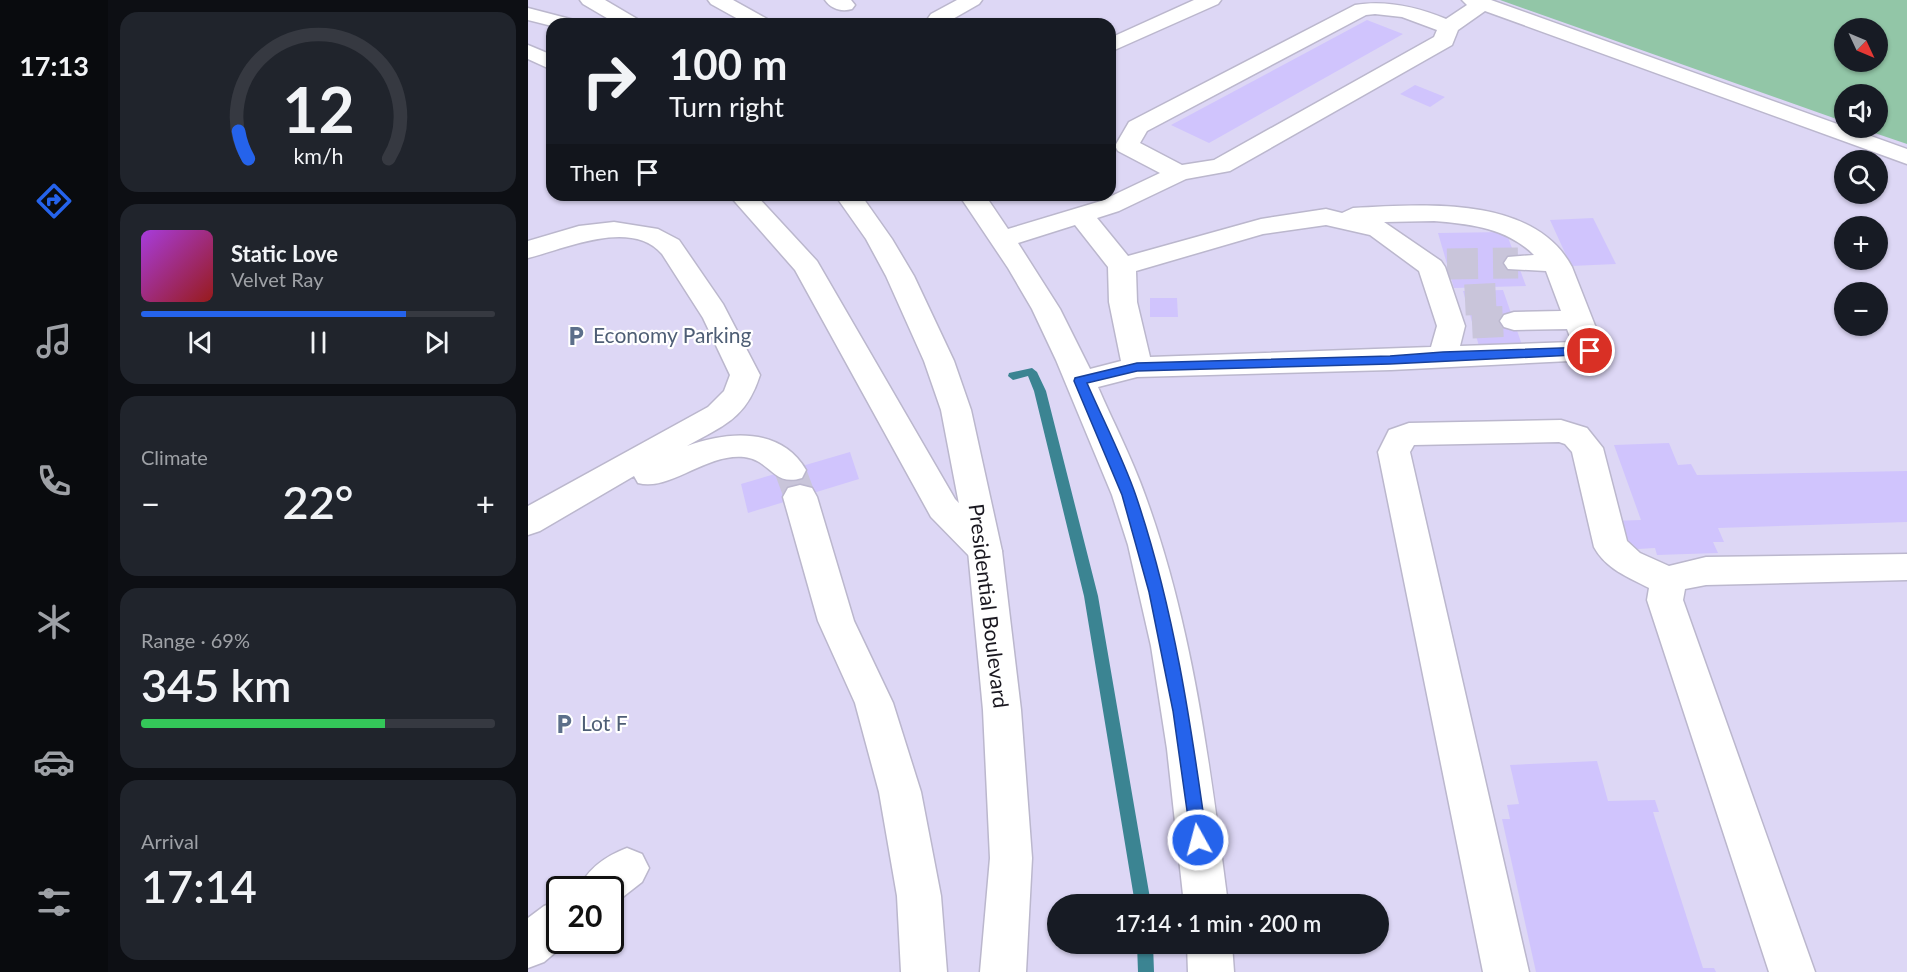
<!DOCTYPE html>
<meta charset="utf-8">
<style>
body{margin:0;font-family:Lato,sans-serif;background:#20242c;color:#f1f3f6;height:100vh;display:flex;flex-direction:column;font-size:22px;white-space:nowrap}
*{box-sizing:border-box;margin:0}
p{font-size:20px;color:#9ea1a6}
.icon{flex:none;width:33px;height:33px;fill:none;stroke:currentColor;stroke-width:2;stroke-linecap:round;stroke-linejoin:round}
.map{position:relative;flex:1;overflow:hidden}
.panel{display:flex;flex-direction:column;gap:12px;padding:12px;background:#0d0f14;width:420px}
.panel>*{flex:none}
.guide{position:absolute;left:18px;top:18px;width:570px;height:183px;border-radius:18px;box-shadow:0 2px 4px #0004;background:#171b24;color:#f1f3f6;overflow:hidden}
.needle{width:39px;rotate:134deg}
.buttons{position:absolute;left:1306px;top:18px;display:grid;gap:12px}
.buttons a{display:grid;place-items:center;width:54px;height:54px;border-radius:50%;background:#171b24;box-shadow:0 2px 4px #0004;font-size:30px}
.speed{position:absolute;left:18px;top:876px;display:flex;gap:12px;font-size:30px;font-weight:700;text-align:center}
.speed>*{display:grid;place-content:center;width:78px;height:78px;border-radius:50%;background:#171b24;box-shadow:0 2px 4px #0004;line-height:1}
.speed .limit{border:3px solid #111;border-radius:9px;background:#fff;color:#111}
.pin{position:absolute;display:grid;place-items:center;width:51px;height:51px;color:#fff;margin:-26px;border:3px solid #fff;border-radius:50%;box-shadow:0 2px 6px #0007}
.me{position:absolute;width:66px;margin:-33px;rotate:353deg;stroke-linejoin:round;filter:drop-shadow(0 0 4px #0008)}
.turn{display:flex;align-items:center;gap:21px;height:126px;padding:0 24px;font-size:27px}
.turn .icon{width:78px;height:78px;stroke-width:2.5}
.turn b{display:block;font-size:42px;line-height:51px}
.then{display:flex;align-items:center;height:57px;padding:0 24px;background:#0003;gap:12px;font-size:22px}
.big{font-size:45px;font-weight:600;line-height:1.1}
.panel .widget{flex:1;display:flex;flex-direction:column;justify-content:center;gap:9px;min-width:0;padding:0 21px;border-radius:18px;background:#20242c}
.panel .dial{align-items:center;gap:0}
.dial svg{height:156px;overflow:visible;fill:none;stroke:#363941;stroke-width:7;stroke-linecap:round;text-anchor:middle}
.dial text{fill:#f1f3f6;stroke:none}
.song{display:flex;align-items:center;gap:18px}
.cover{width:72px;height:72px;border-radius:9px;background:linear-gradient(135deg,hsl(280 70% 55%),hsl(0 70% 35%))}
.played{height:6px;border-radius:3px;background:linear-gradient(90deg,#2563eb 75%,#363941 75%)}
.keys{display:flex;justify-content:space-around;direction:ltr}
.heat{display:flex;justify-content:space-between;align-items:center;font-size:33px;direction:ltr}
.charge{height:9px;border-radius:4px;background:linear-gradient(90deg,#34c759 69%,#363941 0)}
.trip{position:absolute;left:519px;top:894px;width:342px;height:60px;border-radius:30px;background:#171b24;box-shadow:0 2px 4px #0004;font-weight:600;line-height:60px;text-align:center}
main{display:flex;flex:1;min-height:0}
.dock{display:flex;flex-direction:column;width:108px;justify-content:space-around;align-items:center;background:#090b0e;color:#9ea1a6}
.dock .icon{width:42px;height:42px}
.dock .current{color:#2563eb}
.dock b{font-size:27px;color:#f1f3f6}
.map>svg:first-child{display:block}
</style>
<main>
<nav class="dock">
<b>17:13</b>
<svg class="icon current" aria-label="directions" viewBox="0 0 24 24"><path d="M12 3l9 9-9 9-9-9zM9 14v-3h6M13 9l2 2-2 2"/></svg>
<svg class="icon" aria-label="music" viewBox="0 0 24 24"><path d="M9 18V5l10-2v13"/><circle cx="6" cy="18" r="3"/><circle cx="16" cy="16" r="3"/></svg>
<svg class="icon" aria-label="phone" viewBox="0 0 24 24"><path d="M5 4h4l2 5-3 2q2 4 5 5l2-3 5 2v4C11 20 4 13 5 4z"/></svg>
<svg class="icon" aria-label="climate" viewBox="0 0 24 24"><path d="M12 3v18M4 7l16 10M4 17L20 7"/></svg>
<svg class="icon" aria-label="car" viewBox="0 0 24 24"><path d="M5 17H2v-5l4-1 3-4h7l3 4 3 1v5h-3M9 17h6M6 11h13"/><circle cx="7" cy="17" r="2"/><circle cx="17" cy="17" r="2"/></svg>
<svg class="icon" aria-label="filters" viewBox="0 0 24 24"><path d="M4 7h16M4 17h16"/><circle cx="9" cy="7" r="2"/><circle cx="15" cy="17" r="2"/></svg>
</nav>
<section class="panel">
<div class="widget dial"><svg viewBox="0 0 100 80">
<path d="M14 69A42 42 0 1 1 86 69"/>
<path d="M14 69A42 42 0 0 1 9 55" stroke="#2563eb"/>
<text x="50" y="56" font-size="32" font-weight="700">12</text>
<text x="50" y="72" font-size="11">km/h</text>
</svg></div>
<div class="widget">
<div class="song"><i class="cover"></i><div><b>Static Love</b><p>Velvet Ray</p></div></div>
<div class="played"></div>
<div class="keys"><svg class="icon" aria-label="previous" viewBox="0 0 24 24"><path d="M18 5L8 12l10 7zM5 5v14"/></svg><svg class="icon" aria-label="pause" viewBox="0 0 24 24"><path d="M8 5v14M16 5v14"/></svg><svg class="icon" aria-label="next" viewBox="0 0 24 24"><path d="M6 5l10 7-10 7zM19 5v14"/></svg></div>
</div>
<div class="widget"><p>Climate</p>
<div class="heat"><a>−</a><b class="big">22°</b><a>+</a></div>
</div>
<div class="widget"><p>Range · 69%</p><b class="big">345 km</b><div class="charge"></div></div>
<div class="widget"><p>Arrival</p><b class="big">17:14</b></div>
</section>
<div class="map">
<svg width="1379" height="972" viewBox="0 0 1379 972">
<rect width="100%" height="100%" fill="#e8e4fb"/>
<path fill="#ddd7f5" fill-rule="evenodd" d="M0,0H1379V972H0ZM24,24H582V195H24ZM1317,28H1350V62H1317ZM1317,94H1350V128H1317ZM1317,160H1350V194H1317ZM1317,226H1350V260H1317ZM1317,292H1350V326H1317ZM32,890H82V940H32ZM530,904H850V944H530Z"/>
<path fill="#92c6a7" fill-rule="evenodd" d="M972,0H1379V144L1332,128H1350V94H1317V122ZM1317,28H1350V62H1317Z"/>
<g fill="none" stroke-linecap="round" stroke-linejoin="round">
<path fill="#3b8492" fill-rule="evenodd" d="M504,368L509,372L518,391L570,596L623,904H607L556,596L506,391L500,376L485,380L480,376L481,373Z
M609,944H625L626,972H610Z"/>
</g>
<path fill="#d0c4fd" d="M839,20L875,34L681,143L643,125Z
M887,85L917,97L902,107L872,94Z
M1065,218L1088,264L1043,266L1022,220Z
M978,232L998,286L926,288L910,233Z
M975,290L994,345L951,346L935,291Z
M622,298H649L650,317H622Z
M1141,443L1150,465L1163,464L1169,475L1379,471V522L1190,528L1196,542H1185L1190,553L1129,555L1127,548L1093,550L1083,521L1113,520L1086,445Z
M322,452L331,479L220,513L213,484Z
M1069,761L1080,801L1127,800L1131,812H1125L1175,968H1186L1188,972H1008L974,819H982L979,805L991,804L982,765Z"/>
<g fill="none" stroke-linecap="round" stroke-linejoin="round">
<path stroke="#c9c5da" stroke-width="31" stroke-dasharray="31 15" stroke-linecap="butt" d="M919,264L990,263
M937,300L978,298
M944,323L986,321
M262,470L272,497"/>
<g stroke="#bbb7cd" stroke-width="3">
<path id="minor" d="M180,0H205L241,20L244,24H219L183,4Z
M297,0H323L327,5L324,9C314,12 303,9 297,0Z
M429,0H454L451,4L416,24H396L403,14Z
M666,0H693L690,4L582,52V38Z
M934,0H963L1379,149V164L957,11L930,30L924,45L702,171L658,179L591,211L569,218L600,256L733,219L798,209L814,213L825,208C893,205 1005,194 1044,267L1077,351L1072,358L1062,360L863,370L609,377L570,387C585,422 604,458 617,495C665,626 682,766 700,904H656L639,749L623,646L600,545L584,495L528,360L504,309L480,268L431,195H457L480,229L573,201L632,173L590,151L587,146L601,122L827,5C858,0 889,7 918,19L939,5ZM847,14L874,17L909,30L906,37L686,160L654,165L612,143L619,131L838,15ZM906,221C943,224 979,228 1006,255L980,257L976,263L980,269L1018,271L1033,311L986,312L976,315L972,321L976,327L986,330L1039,329L1044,342L932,346L937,326L917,267L913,261L856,222ZM547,225L580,267L581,302L593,361L562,369L532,309L490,243ZM798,225L842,235L891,271L909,326L903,347L622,357L609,302L608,271L735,234Z
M0,8L46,20L49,24H24V26L0,20Z
M0,45L24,55V70L0,59Z
M201,195H228L289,261L427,499L469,542L474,551L469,560L457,564L445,560L403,517L267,270Z
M86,222L130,229L151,240L195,304L232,375C218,419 196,425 159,446C200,431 253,427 278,470L274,478C245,487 243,460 216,457C178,453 141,492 110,483L106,476L12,531L0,535V506L180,407L196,391L202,375L175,318L134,254C103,218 37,249 0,258V241L51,226Z
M1033,420L1059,428L1075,448L1099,541L1112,553L1141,566L1178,557L1379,554V580L1178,585L1157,589L1155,600L1287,972H1241L1119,600L1121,588C1100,577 1078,569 1066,547L1044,452L1037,444L1031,442L886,445L882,452L1001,972H955L850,452L861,430L881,423Z
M272,485L284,488L289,497L326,621L365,703L393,792L413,896L419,972H373L369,896L351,792L327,703L290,621L255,497L260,488Z
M99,848L114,854L121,868L114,882L82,907V890H50C60,868 78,856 99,848Z
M32,900V940H42L16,962L0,968V918L16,906Z
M659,944H704L706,972H660Z"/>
</g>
<g stroke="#bbb7cd" stroke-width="3">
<path id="major" d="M52,0H77L111,20L114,24H89L55,4Z
M307,195H333L364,239L386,276L426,361L443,410L474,551L493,710L504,858L498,972H452L462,858L455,710L440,551L413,410L396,361L358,276L338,239Z"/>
</g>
<use href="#minor" fill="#fff" fill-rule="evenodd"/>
<use href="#major" fill="#fff" fill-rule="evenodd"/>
</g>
<path fill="#2563eb" stroke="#184099" stroke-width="1.5" d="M1062,347L1068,351L1066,354L862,364L609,371L559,383C575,420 595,458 608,496C646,608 663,724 679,840L677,846L670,848L664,846L645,711L621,592L594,495L546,381L547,378L609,363L862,356L915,352Z"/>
<defs>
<g id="parking-bare" transform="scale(1.62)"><path d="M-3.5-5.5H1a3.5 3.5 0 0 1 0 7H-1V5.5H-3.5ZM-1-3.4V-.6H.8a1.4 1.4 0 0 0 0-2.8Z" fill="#5c6f8a" stroke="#fff" stroke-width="2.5" paint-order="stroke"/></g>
</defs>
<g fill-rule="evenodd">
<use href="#parking-bare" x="48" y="336"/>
<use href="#parking-bare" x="36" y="724"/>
</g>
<g text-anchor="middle" stroke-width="4.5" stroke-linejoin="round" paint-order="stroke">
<g font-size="21" fill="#4e5e75" stroke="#fff" text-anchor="start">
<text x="65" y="343">Economy Parking</text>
<text x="53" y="731">Lot F</text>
</g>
<g font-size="21" fill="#1a1820" stroke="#fff">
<text transform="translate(460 606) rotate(83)" y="7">Presidential Boulevard</text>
</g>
</g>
</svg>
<div class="buttons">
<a><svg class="needle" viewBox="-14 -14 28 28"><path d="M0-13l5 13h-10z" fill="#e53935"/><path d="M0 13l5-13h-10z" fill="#9ea1a6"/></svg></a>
<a><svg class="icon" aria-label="sound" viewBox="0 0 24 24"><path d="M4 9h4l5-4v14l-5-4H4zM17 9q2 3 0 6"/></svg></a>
<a><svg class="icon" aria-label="search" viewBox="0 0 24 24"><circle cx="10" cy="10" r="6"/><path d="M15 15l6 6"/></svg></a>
<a>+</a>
<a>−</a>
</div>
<div class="speed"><div class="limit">20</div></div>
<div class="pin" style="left:1062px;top:351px;background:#d93025"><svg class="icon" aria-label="arrive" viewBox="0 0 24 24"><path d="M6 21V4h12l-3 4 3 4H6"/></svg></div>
<svg class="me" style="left:670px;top:840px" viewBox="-20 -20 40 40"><circle r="17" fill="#2563eb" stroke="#fff" stroke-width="3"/><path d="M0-11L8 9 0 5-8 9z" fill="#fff"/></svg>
<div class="trip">17:14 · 1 min · 200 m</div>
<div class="guide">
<div class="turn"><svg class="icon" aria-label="right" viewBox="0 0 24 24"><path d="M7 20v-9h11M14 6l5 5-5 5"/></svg><div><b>100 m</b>Turn right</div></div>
<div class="then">Then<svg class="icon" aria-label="arrive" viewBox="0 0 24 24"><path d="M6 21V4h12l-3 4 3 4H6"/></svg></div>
</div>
</div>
</main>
